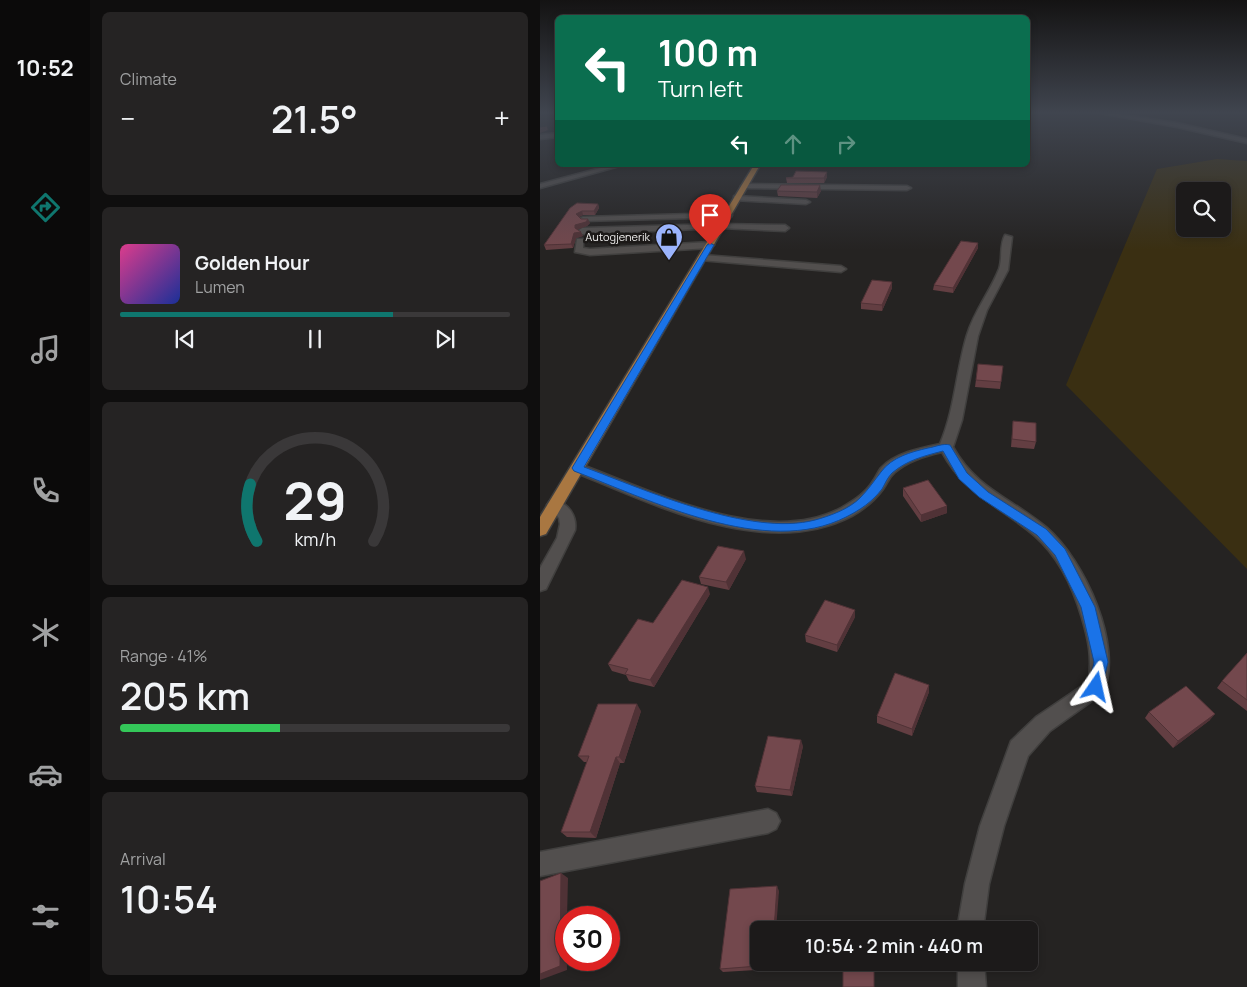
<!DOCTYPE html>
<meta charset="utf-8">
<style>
body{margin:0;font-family:Manrope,sans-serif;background:#252323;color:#f1f3f6;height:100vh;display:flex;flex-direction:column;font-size:19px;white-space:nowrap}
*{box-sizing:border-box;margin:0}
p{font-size:16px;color:#a0a1a2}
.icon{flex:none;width:28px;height:28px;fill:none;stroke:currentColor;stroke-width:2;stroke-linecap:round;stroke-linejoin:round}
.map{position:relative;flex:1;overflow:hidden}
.sheet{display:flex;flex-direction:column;gap:12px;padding:12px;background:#0f0e0e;width:450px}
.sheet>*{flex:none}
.guide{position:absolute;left:15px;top:15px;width:475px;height:152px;border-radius:8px;box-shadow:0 2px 8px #0003,0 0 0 1px #3a3839;background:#0b6e4f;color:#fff;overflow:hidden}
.controls{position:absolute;left:636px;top:182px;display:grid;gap:10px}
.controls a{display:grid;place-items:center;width:55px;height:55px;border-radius:8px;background:#1c1a1a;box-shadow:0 2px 8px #0003,0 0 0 1px #3a3839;font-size:25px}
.speed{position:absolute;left:15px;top:906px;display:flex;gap:10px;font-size:25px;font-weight:700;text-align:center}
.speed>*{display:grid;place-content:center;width:65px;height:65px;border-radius:50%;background:#1c1a1a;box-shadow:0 2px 8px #0003,0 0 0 1px #3a3839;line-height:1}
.speed .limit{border:8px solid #d22;background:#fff;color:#111}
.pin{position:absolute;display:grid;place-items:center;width:42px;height:42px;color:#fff;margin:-51px -21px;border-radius:50% 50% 50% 0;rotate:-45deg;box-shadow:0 0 5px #0007}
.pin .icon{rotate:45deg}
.me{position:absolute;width:55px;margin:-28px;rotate:11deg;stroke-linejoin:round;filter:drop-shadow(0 0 4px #0008)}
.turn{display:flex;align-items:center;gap:18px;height:105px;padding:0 20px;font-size:22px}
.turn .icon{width:65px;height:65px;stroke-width:2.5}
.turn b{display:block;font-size:35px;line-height:42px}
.lanes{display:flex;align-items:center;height:48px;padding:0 20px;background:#0003;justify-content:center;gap:25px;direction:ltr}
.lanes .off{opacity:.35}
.big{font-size:38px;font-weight:600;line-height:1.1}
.sheet .tile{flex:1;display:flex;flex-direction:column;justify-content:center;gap:8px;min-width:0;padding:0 18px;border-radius:8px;background:#252323}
.sheet .dial{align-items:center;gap:0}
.dial svg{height:130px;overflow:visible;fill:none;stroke:#3a3839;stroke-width:7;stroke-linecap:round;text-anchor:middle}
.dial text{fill:#f1f3f6;stroke:none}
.song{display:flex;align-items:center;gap:15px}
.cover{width:60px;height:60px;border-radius:8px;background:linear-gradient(135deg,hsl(330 70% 55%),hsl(230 70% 35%))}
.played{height:5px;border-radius:2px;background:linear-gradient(90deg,#0f766e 70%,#3a3839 70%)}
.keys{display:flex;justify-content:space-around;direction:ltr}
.heat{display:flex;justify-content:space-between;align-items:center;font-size:28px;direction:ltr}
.charge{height:8px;border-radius:4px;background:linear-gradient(90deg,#34c759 41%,#3a3839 0)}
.trip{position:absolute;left:210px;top:921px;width:288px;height:50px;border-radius:8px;background:#1c1a1a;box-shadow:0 2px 8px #0003,0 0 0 1px #3a3839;font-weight:600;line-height:50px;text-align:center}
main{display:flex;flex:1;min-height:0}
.tabs{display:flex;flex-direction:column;width:90px;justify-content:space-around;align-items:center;background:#0b0a0a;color:#a0a1a2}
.tabs .icon{width:35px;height:35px}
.tabs .selected{color:#0f766e}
.tabs b{font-size:22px;color:#f1f3f6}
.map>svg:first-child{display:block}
</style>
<main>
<nav class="tabs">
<b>10:52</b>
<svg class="icon selected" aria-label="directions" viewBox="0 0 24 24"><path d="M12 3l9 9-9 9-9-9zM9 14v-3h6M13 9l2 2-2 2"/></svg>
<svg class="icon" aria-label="music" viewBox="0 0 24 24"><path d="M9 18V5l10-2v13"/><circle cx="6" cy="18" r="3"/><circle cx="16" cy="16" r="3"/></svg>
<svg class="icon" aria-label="phone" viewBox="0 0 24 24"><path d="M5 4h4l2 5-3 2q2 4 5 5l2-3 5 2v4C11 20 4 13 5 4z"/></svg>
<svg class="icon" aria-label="climate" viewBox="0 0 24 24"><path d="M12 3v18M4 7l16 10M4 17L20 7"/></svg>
<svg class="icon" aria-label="car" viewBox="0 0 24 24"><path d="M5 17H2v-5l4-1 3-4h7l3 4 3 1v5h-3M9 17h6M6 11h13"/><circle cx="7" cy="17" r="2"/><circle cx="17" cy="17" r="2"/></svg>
<svg class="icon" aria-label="filters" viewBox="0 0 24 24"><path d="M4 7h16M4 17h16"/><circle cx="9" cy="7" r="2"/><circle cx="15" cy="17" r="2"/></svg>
</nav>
<section class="sheet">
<div class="tile"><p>Climate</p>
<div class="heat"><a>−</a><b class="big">21.5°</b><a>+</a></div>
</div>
<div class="tile">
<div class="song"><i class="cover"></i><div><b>Golden Hour</b><p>Lumen</p></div></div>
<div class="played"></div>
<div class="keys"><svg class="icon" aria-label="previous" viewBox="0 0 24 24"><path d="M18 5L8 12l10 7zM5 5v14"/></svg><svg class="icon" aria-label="pause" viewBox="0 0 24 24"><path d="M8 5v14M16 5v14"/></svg><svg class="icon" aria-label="next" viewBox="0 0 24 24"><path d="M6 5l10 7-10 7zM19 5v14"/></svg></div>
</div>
<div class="tile dial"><svg viewBox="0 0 100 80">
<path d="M14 69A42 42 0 1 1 86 69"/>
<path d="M14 69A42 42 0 0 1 10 34" stroke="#0f766e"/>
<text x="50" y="56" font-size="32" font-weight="700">29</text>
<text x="50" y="72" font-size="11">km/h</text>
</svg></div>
<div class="tile"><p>Range · 41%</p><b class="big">205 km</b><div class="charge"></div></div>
<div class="tile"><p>Arrival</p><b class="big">10:54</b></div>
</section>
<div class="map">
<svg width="707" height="987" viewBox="0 0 707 987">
<rect width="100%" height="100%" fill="#252322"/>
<path fill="#3a2f12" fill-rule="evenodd" d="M677,159L707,161V569L526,385L617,169ZM645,191H682V229H645Z"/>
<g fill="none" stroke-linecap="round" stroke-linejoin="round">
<g stroke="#403f3e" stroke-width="3">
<path id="minor" d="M554,112H564L637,123L707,139V143L637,127Z
M18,133V137L0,139V135Z
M72,165H83L0,188V184Z
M205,184L367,186L371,188L367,190L202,188L201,186Z
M197,196L266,200L270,202L266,204L194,200V196Z
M188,213L192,215L191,217L43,221L39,219L43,217Z
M181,224L245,225L249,228L245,231L181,228L42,234L38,231L42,228Z
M465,235L472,237L468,270L447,310L438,336L422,420L413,447C436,489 473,499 507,528C544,560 584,646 563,693L510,731L488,756L464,826L449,884L443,930H417L425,884L440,826L471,741L496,717L548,682C553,660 548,638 542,618C533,587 519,557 495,536C460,506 425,495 402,452C385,456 367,461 354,473C349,477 347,484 343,489C335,500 324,509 312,516C226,561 113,504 32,471L30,468L37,463L42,465C114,492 226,548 301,508C313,501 326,493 333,481C336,477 338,472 341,468C355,453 381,448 400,444C415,409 416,371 427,335C434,311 450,292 459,269C463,258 459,246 465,235Z
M37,239H43V248L50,249L170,242L174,245L170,248L50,255L35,252Z
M163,255L301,266L306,269L301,272L160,260L158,258Z
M15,500C29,504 37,516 35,530L6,589L0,591V568L17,538L20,524L19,518L7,505L10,501Z
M228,809L236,813L240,821L236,829L228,833L0,876V852Z
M418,962H444L446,987H418Z"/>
</g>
<g stroke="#403f3e" stroke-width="3">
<path id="major" d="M214,165H220L6,534L0,536V517Z"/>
</g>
<use href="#minor" fill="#524f4e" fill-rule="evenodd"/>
<use href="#major" fill="#a97741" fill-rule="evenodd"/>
</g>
<path fill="#633e42" d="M287,177L284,183H247L246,178Z
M237,191H281L277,198L238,196Z
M58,204L59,208L55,215H43L39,217L50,223L47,226L37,229L43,236L36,238L33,248L6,250L4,245L30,208Z
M438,243V248L413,293L393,290L394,285Z
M352,282V288L342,311L321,309V303Z
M438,364L461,382L460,389L435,387Z
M473,421L496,442L494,449L471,447Z
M363,488L407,513L381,522L363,496Z
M206,559L189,590L161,584L159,577Z
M170,594L114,687L89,681L86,675L72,671L68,664L113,623Z
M315,617L297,652L266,642L265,635Z
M707,653V711L677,688L682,681Z
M389,685V692L372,736L337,723V716Z
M101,711L84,763H80L56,838L27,837L21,832L47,762H44L38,756Z
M609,712L670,720L633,748L605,718Z
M263,746L252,796L217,792L215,786Z
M239,891L219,962H234V969L183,972L180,969Z"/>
<path fill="#503236" d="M7,127L8,130L0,133V130Z
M287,172V177L284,183V178Z
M280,185L281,191L277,198V192Z
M58,204L59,208L55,215L54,211Z
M42,211L43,215L37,218L36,214Z
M48,219L50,223L47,226L37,230L35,228V225Z
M41,232L43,236L36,238L33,248L31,244L34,233Z
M438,243V248L413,293V288Z
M352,282V288L342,311V305Z
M407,506V513L381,522V515Z
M204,551L206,559L189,590L186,582Z
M168,587L170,594L114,687L110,680Z
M315,610V617L297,652V645Z
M389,685V692L372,736V729Z
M97,704L101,711L84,763L79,757Z
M675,714L670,720L633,748L638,741Z
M261,740L263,746L252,796L250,790Z
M76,757L80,763L56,838L50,832Z
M21,873L28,878L27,918H26L27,970L0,980V974Z
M237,886L239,891L236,930H234Z
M231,962H234V969L231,965Z"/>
<path fill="#73484d" stroke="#503236" d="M7,127L0,130V128Z
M256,171L287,172L284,178H246L253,177Z
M241,185H280L277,192L237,191Z
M37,203L58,204L54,211H42L36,214L41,219H48L46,222L35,225V228L41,232L34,233L31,244L4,245L30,208Z
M421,241L438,243L413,288L394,285Z
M332,280L352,282L342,305L321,303Z
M438,364L463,366L461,382L436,380Z
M473,421L496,423V442L472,439Z
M388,480L407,506L381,515L363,488Z
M178,546L204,551L186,582L159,577Z
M142,580L168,587L110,680L85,674L88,669L68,664L98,619L113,623Z
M285,600L315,610L297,645L265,635Z
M707,653V700L682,681Z
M355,673L389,685L372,729L337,716Z
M646,686L675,714L638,741L609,712Z
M58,704H97L79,757H76L50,832H21L49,756H38Z
M228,736L261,740L250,790L215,786Z
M21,873L20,966L0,974V881Z
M237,886L234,930H219V962H231V965L180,969L190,889Z
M334,967V987H303V970Z"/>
<linearGradient id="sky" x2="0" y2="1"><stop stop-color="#141313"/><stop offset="0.45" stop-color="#40454f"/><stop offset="1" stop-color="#40454f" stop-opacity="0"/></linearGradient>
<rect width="707" height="250" fill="url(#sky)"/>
<path fill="#1a73e8" stroke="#114b97" d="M170,243L174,245L44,467C106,490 210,537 275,520C290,516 309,509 320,498C328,490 334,481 341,472C352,457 371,452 388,448C395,447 403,443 410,445L427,473L448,492L506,529L525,549L555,607L568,662L561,692L556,694L551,692L549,687L554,662L541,607L515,555L497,535L439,497L419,479L403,451C384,456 367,460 352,473C347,478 345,484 342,489C332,502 320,510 306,517C226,558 110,500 34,471L32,468L167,245Z"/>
<defs>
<g id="shop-pin" transform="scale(1.4375)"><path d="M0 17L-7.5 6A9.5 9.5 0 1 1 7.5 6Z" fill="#9bb4fd" stroke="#1c1918"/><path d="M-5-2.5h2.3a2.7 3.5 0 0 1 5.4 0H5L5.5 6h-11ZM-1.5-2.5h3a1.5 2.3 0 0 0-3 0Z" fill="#111"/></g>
</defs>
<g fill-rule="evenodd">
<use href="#shop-pin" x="129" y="237"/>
</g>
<g text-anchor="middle" stroke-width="5" stroke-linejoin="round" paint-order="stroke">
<g font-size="11" fill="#f3f2f1" stroke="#1c1918" text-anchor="end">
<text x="110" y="241">Autogjenerik</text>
</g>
</g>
</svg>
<div class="controls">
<a><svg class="icon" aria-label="search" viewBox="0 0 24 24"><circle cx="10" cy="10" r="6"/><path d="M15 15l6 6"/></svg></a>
</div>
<div class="speed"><div class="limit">30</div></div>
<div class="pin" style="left:170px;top:245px;background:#d93025"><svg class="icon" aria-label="arrive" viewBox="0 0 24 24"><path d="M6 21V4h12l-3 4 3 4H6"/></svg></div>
<svg class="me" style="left:556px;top:687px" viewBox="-20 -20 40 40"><path d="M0-17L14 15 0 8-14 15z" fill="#1a73e8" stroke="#fff" stroke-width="4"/></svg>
<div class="trip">10:54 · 2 min · 440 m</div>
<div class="guide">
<div class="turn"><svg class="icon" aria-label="left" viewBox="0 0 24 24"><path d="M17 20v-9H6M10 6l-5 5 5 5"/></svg><div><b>100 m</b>Turn left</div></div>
<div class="lanes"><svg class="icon" aria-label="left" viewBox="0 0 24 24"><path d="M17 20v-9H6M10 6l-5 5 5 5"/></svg><svg class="icon off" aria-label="ahead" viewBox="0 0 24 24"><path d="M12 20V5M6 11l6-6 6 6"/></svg><svg class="icon off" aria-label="right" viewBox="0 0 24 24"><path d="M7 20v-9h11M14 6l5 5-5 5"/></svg></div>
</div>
</div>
</main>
